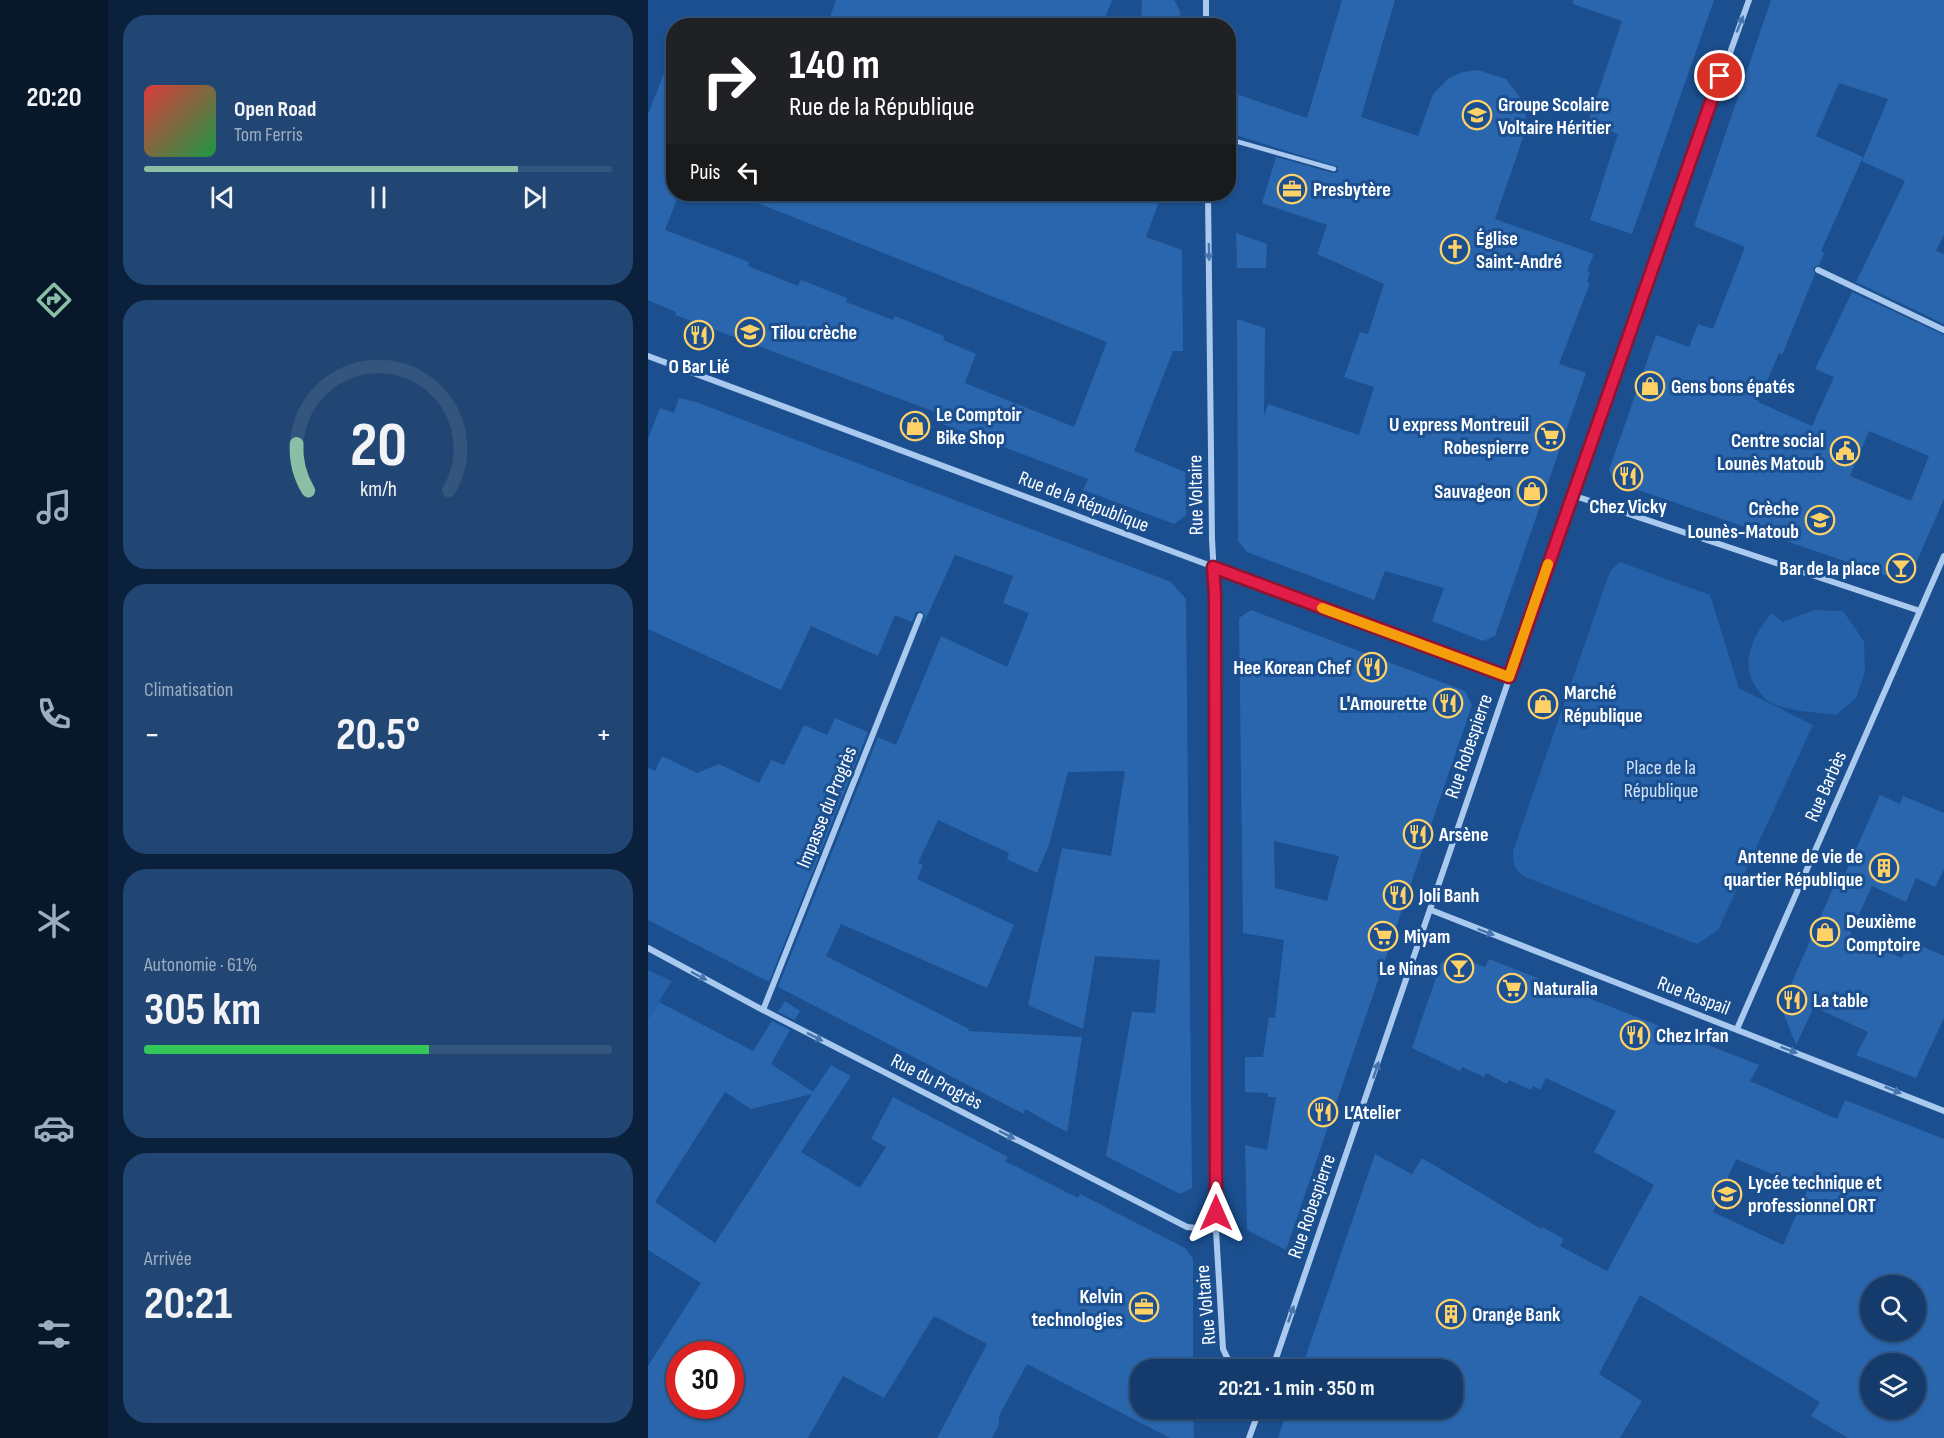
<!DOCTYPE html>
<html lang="fr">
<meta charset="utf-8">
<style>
body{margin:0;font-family:"Sofia Sans Condensed",sans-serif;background:#214673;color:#f1f3f6;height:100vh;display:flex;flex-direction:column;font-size:22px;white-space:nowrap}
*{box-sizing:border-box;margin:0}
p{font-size:20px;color:#9dadc1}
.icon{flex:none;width:33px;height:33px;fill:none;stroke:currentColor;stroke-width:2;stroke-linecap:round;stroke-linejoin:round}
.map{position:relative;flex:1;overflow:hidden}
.side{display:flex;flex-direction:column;gap:15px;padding:15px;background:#0b203b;width:540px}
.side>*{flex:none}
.hud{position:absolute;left:18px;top:18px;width:570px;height:183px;border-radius:24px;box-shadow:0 2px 4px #0004,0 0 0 2px #33557e;background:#202124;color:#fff;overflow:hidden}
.fabs{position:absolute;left:1212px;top:1275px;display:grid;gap:12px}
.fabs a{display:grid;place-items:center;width:66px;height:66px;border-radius:50%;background:#143b6b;box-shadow:0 2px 4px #0004,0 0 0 2px #33557e;font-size:30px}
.speed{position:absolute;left:18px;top:1341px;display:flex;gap:12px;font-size:30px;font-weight:700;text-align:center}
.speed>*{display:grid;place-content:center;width:78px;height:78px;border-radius:50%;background:#143b6b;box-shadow:0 2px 4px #0004,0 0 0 2px #33557e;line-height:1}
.speed .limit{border:9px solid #d22;background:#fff;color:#111}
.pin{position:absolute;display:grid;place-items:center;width:51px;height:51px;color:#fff;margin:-26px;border:3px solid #fff;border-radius:50%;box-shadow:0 2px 6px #0007}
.me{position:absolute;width:66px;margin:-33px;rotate:0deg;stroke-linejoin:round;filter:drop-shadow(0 0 4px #0008)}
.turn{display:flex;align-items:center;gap:21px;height:126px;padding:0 24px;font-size:27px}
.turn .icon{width:78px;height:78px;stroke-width:2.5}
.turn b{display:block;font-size:42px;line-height:51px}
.then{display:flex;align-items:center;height:57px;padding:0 24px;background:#0003;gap:12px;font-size:22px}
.big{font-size:45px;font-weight:700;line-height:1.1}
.side .tile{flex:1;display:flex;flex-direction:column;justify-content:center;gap:9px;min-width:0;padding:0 21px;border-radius:24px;background:#214673}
.side .dial{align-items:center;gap:0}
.dial svg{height:156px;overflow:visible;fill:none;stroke:#33557e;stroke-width:7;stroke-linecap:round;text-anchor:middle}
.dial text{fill:#f1f3f6;stroke:none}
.song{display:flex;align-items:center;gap:18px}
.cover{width:72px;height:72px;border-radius:9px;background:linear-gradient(135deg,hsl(0 70% 55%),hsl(140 70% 35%))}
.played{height:6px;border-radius:3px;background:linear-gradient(90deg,#8abfa5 80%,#33557e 80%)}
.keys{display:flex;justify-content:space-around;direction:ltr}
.heat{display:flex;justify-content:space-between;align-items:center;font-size:33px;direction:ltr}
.charge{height:9px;border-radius:4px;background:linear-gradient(90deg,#34c759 61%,#33557e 0)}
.trip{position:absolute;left:482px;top:1359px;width:333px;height:60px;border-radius:24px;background:#143b6b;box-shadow:0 2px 4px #0004,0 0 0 2px #33557e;font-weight:700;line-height:60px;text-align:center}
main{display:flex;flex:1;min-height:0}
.tab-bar{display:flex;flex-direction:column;width:108px;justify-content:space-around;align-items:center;background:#08182b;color:#9dadc1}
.tab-bar .icon{width:42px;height:42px}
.tab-bar .selected{color:#8abfa5}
.tab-bar b{font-size:27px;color:#f1f3f6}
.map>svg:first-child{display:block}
</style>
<main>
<nav class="tab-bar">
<b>20:20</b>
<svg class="icon selected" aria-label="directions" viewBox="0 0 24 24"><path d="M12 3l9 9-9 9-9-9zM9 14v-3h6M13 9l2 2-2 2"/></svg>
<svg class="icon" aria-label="music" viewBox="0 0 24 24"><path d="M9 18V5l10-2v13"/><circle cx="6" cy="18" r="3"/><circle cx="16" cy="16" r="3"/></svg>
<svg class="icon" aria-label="phone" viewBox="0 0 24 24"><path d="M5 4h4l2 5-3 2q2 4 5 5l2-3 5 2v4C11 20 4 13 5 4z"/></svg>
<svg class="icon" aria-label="climate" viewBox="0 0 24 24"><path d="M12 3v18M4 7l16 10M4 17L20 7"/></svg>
<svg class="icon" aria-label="car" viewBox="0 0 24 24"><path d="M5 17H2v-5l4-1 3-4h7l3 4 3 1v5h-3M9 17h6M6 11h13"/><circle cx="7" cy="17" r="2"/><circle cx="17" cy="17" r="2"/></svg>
<svg class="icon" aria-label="filters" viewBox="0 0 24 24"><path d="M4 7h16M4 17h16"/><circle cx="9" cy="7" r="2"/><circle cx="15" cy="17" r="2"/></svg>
</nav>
<section class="side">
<div class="tile">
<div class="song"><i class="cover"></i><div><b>Open Road</b><p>Tom Ferris</p></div></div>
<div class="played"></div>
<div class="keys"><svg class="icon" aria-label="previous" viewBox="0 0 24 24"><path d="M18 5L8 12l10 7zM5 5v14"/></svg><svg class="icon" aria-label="pause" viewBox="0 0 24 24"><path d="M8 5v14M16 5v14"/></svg><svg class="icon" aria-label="next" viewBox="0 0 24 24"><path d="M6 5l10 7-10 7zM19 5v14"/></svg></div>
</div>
<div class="tile dial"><svg viewBox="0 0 100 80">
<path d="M14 69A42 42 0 1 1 86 69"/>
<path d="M14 69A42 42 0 0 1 8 45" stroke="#8abfa5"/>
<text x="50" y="56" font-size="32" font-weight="700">20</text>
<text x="50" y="72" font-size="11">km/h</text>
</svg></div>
<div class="tile"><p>Climatisation</p>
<div class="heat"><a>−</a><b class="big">20.5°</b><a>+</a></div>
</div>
<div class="tile"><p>Autonomie · 61%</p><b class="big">305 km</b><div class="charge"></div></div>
<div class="tile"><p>Arrivée</p><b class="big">20:21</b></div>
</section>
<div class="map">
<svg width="1296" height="1438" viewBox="0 0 1296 1438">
<rect width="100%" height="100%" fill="#1b4f8f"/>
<path fill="#2461a8" d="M972,562L1062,595L1091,688L1165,725L1070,930L1049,944L875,876C866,868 865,863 865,851L962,571Z
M1166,610L1195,611L1216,641L1217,672L1208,698L1188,715C1167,712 1139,712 1120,701C1117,699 1113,694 1111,691C1089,665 1105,637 1123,613L1135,622Z
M0,970L24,981L0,1019Z"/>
<path fill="#2a66ad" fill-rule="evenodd" d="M188,0H464L454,26H179Z
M494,0H526L532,11V26H493Z
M694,0H747L713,117L770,136L785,94L801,78L815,72L830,70L858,79L876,103L879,126L847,219L946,254L939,271L942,272L939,282L942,283L911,364L938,373L847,636L835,641L784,621L796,588L737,571L726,600L599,552L590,541L589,319L617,328L616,416L620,404L711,435L726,387L696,377L712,332L720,334L736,284L669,254L679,225L614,203L628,157L685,173L690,172V167L588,135V94L659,118Z
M925,0H1066L984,234L942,220L970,134L940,123L974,21L925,4Z
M1123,0H1296V235L1288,251L1296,254V324L1208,282L1257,181L1214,161L1240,99L1191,83L1168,136L1215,157L1173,251L1176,253L1171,265L1165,268L1167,274L1134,355L1131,353L1110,402L1164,426L1186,377L1167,369L1204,292L1296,335V499L1263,575L1251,580L967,482L961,470L1008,335L1041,347L1050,324L1065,329L1097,247L1046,226ZM1221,431L1281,456L1263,501L1202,476Z
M24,53L26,194H31L17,230L101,262L100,266L150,286L153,280L199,298L198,302L245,320L247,316L296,336L295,340L328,354L317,383L426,427L459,342L87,194H514L498,237L534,250L535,351H525L486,451L537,472L538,515L526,524L435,490L440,479L292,423L295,415L27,315L28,312L0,300V114Z
M588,233L619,244L618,268H589Z
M31,398L48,402L523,582L538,599L544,1188L532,1194L458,1156L484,1012L507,1013L512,960L447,956L435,1029L380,1005L414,848L463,856L477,771L420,772L401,845L389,873L359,859L361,853L290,820L270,863L275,865L269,879L366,925L339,988L193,924L178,956L321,1029L320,1031L434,1037L419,1132L377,1109L376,1114L130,987L230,737L248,745L293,636L359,667L381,613L355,603L365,576L307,555L274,627L277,616L274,611L268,612L264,622L247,615L230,656L163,626L133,690L0,629V439L12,408L26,413Z
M603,610L817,691L824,705L638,1250L599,1230L597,1145L619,1150L628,1097H620V1093L597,1092V1057H615L621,1017L627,1018L636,940L595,933L591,618ZM626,841L691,856L679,901L627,888Z
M187,718L220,732L121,982L0,920V768L7,771L14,756L49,773L71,764L111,783L123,760L136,765L156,725L179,735Z
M1232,795L1252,804L1255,796L1296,813V869L1287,887L1268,878L1258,902L1224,886L1202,934L1254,958L1262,941L1296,956V1018L1268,1078L1208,1055L1220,1032L1166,1007L1148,1045L1133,1007L1192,872L1197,874Z
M806,955L837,967L841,959L1111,1065L1102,1081L1189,1119L1197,1100L1296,1139V1438H1200L1163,1416L1172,1402L992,1295L951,1374L994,1401L972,1438H630L640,1408H804V1370H653L727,1154L764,1174L774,1158L893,1229L894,1227L916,1239L912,1246L959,1271L1006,1185L946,1152L968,1111L898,1078L892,1090L885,1086L883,1090L861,1080L859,1084L838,1073L836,1077L814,1067L812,1071L764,1048L793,963ZM1088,1159L1160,1189L1135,1245L1065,1212ZM1222,1286H1268V1330H1222ZM1222,1364H1268V1408H1222Z
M137,1001L152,1011L147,1020L130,1012Z
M11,1002L105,1051L124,1021L142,1030L123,1064L165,1092L183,1065L203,1076L153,1152L212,1188L238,1147L223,1139L245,1097L360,1157L357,1161L430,1198L432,1194L537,1248L545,1259V1370H492V1408H545L546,1438H522L379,1364L351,1416V1425L344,1438H289L339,1344L286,1316L236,1398L195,1376L160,1438H0V1366L53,1283L0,1250V1019ZM77,1092L103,1109L164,1094L67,1243L7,1202ZM32,1354H82V1406H32Z"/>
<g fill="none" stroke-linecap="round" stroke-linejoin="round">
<path stroke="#a9c9ee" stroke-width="4.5" d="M580,139L686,169"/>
<path stroke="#a9c9ee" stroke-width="6" d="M558,0V26
M560,194L564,539L567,595L568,1230L575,1349L585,1370
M1170,270L1296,330
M0,356L861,677
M924,495L1272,611
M783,910L1296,1111
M0,948L115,1010L539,1227L568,1230
M115,1010L272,616
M1089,1029L1296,556
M624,1370L943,440L1101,0
M601,1438L612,1408"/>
</g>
<defs><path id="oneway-solid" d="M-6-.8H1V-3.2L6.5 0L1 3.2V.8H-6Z" transform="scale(1.5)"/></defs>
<g fill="#4674ac">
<use href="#oneway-solid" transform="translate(1092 24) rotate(-68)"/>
<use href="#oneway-solid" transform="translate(561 252) rotate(89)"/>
<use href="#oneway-solid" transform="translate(838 932) rotate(21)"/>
<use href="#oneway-solid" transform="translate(51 976) rotate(28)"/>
<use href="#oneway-solid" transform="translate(167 1037) rotate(27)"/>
<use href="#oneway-solid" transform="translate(1141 1050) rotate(21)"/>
<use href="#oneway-solid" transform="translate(728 1070) rotate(-71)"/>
<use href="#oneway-solid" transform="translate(1245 1090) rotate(22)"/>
<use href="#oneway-solid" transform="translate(359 1135) rotate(27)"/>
<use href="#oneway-solid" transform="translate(643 1314) rotate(-71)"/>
</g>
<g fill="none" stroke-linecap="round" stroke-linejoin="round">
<g stroke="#92132f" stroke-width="15">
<path id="route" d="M568,1213L567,595L565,567L861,677L1072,76"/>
</g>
<use href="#route" stroke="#e11d48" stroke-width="10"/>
<path stroke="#f59e0b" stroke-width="10" d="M674,608L861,677L900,564"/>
</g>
<defs>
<g id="school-ring" transform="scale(1.5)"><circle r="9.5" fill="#1b4f8f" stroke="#ffd166" stroke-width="1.5"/><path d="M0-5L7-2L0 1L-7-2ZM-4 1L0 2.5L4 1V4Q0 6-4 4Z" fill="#ffd166"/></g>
<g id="office-ring" transform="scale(1.5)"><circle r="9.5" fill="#1b4f8f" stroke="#ffd166" stroke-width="1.5"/><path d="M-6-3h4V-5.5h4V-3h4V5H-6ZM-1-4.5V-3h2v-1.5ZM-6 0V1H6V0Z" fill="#ffd166"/></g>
<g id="church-ring" transform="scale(1.5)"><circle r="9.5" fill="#1b4f8f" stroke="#ffd166" stroke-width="1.5"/><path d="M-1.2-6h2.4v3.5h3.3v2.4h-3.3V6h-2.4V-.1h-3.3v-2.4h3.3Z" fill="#ffd166"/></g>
<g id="restaurant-ring" transform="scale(1.5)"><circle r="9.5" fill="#1b4f8f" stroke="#ffd166" stroke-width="1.5"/><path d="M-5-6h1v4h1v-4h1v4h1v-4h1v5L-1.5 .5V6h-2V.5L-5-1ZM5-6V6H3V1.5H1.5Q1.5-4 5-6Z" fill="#ffd166"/></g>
<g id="shop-ring" transform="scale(1.5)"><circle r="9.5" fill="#1b4f8f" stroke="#ffd166" stroke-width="1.5"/><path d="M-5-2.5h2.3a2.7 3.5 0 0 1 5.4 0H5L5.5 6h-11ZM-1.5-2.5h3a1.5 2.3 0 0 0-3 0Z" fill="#ffd166"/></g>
<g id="supermarket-ring" transform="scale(1.5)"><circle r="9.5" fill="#1b4f8f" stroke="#ffd166" stroke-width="1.5"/><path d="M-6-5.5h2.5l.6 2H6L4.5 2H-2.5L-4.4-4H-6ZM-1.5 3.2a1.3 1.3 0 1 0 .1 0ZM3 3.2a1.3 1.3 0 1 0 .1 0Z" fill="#ffd166"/></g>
<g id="civic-ring" transform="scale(1.5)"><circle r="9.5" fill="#1b4f8f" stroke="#ffd166" stroke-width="1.5"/><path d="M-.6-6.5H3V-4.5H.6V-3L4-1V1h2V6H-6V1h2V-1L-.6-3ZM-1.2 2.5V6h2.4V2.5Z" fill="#ffd166"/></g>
<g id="bar-ring" transform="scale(1.5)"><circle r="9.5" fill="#1b4f8f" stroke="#ffd166" stroke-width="1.5"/><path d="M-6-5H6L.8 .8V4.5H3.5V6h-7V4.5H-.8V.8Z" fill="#ffd166"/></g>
<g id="building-ring" transform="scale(1.5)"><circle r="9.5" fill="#1b4f8f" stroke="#ffd166" stroke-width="1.5"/><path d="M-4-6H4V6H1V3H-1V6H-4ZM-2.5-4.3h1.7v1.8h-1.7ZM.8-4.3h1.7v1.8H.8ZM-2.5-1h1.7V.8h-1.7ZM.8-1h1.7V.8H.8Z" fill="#ffd166"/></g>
</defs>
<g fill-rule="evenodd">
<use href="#school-ring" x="829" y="115"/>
<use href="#office-ring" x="644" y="189"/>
<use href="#church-ring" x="807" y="249"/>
<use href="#school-ring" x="102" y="332"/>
<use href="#restaurant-ring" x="51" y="335"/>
<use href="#shop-ring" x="1002" y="386"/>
<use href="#shop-ring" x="267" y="426"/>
<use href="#supermarket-ring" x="902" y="436"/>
<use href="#civic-ring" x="1197" y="451"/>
<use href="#restaurant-ring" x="980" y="476"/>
<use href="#shop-ring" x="884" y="491"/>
<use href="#school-ring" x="1172" y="520"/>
<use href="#bar-ring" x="1253" y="568"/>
<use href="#restaurant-ring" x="724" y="667"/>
<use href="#restaurant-ring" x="800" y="703"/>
<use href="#shop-ring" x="895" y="704"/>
<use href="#restaurant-ring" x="770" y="834"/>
<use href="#building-ring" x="1236" y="868"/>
<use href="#restaurant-ring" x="750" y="895"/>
<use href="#shop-ring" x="1177" y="932"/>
<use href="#supermarket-ring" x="735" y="936"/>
<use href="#bar-ring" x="811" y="968"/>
<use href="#supermarket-ring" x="864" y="988"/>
<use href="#restaurant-ring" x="1144" y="1000"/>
<use href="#restaurant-ring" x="987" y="1035"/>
<use href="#restaurant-ring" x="675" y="1112"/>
<use href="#school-ring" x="1079" y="1194"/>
<use href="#office-ring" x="496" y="1307"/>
<use href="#building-ring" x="803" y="1314"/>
</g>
<g text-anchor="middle" stroke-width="6" stroke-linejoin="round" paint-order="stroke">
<g font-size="20" font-weight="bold" fill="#fff" stroke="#1b4f8f" text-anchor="start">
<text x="850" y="111">Groupe Scolaire<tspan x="850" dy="23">Voltaire Héritier</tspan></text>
<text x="665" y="196">Presbytère</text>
<text x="828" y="245">Église<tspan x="828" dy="23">Saint-André</tspan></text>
<text x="123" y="339">Tilou crèche</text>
<text x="51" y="373" text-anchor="middle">O Bar Lié</text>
<text x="1023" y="393">Gens bons épatés</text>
<text x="288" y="421">Le Comptoir<tspan x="288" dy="23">Bike Shop</tspan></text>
<text x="881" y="431" text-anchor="end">U express Montreuil<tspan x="881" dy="23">Robespierre</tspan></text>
<text x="1176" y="447" text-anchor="end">Centre social<tspan x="1176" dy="23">Lounès Matoub</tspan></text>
<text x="863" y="498" text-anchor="end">Sauvageon</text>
<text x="980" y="513" text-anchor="middle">Chez Vicky</text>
<text x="1151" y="515" text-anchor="end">Crèche<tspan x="1151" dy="23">Lounès-Matoub</tspan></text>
<text x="1232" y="575" text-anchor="end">Bar de la place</text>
<text x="703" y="674" text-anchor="end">Hee Korean Chef</text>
<text x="916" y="699">Marché<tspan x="916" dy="23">République</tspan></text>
<text x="779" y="710" text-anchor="end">L'Amourette</text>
<text x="791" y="841">Arsène</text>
<text x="1215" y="863" text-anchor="end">Antenne de vie de<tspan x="1215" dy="23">quartier République</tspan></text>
<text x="771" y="902">Joli Banh</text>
<text x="1198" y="928">Deuxième<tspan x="1198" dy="23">Comptoire</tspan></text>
<text x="756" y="943">Miyam</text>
<text x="790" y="975" text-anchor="end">Le Ninas</text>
<text x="885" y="995">Naturalia</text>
<text x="1165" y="1007">La table</text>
<text x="1008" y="1042">Chez Irfan</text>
<text x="696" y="1119">L’Atelier</text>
<text x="1100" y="1189">Lycée technique et<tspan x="1100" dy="23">professionnel ORT</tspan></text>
<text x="475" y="1303" text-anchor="end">Kelvin<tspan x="475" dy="23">technologies</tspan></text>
<text x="824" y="1321">Orange Bank</text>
</g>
<g font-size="20" fill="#fff" stroke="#1b4f8f">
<text transform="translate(547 495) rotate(-91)" y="7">Rue Voltaire</text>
<text transform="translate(436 501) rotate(21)" y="7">Rue de la République</text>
<text transform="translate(820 746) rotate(-71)" y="7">Rue Robespierre</text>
<text transform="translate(1177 786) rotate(-66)" y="7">Rue Barbès</text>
<text transform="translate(178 807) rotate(-68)" y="7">Impasse du Progrès</text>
<text transform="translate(1046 995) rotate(21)" y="7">Rue Raspail</text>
<text transform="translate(289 1081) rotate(27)" y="7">Rue du Progrès</text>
<text transform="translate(663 1206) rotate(-71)" y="7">Rue Robespierre</text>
<text transform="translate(557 1305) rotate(-95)" y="7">Rue Voltaire</text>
</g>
<g font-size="20" fill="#cfe3fa" stroke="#1b4f8f">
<text x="1013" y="774">Place de la<tspan x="1013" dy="23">République</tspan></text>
</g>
</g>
</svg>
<div class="fabs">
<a><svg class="icon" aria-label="search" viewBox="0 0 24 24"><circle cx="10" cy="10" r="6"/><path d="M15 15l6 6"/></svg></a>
<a><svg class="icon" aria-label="layers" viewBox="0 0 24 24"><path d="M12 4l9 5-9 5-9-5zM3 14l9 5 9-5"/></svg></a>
</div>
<div class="speed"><div class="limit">30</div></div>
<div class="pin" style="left:1072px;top:76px;background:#d93025"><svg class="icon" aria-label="arrive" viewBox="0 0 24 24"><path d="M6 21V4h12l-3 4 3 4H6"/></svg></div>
<svg class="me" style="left:568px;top:1213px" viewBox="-20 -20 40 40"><path d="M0-17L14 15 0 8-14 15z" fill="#e11d48" stroke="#fff" stroke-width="4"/></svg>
<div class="trip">20:21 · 1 min · 350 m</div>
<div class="hud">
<div class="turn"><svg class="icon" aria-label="right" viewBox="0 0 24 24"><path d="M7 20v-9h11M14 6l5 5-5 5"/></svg><div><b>140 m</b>Rue de la République</div></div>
<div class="then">Puis<svg class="icon" aria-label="left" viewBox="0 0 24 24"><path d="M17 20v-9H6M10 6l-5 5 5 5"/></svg></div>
</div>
</div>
</main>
